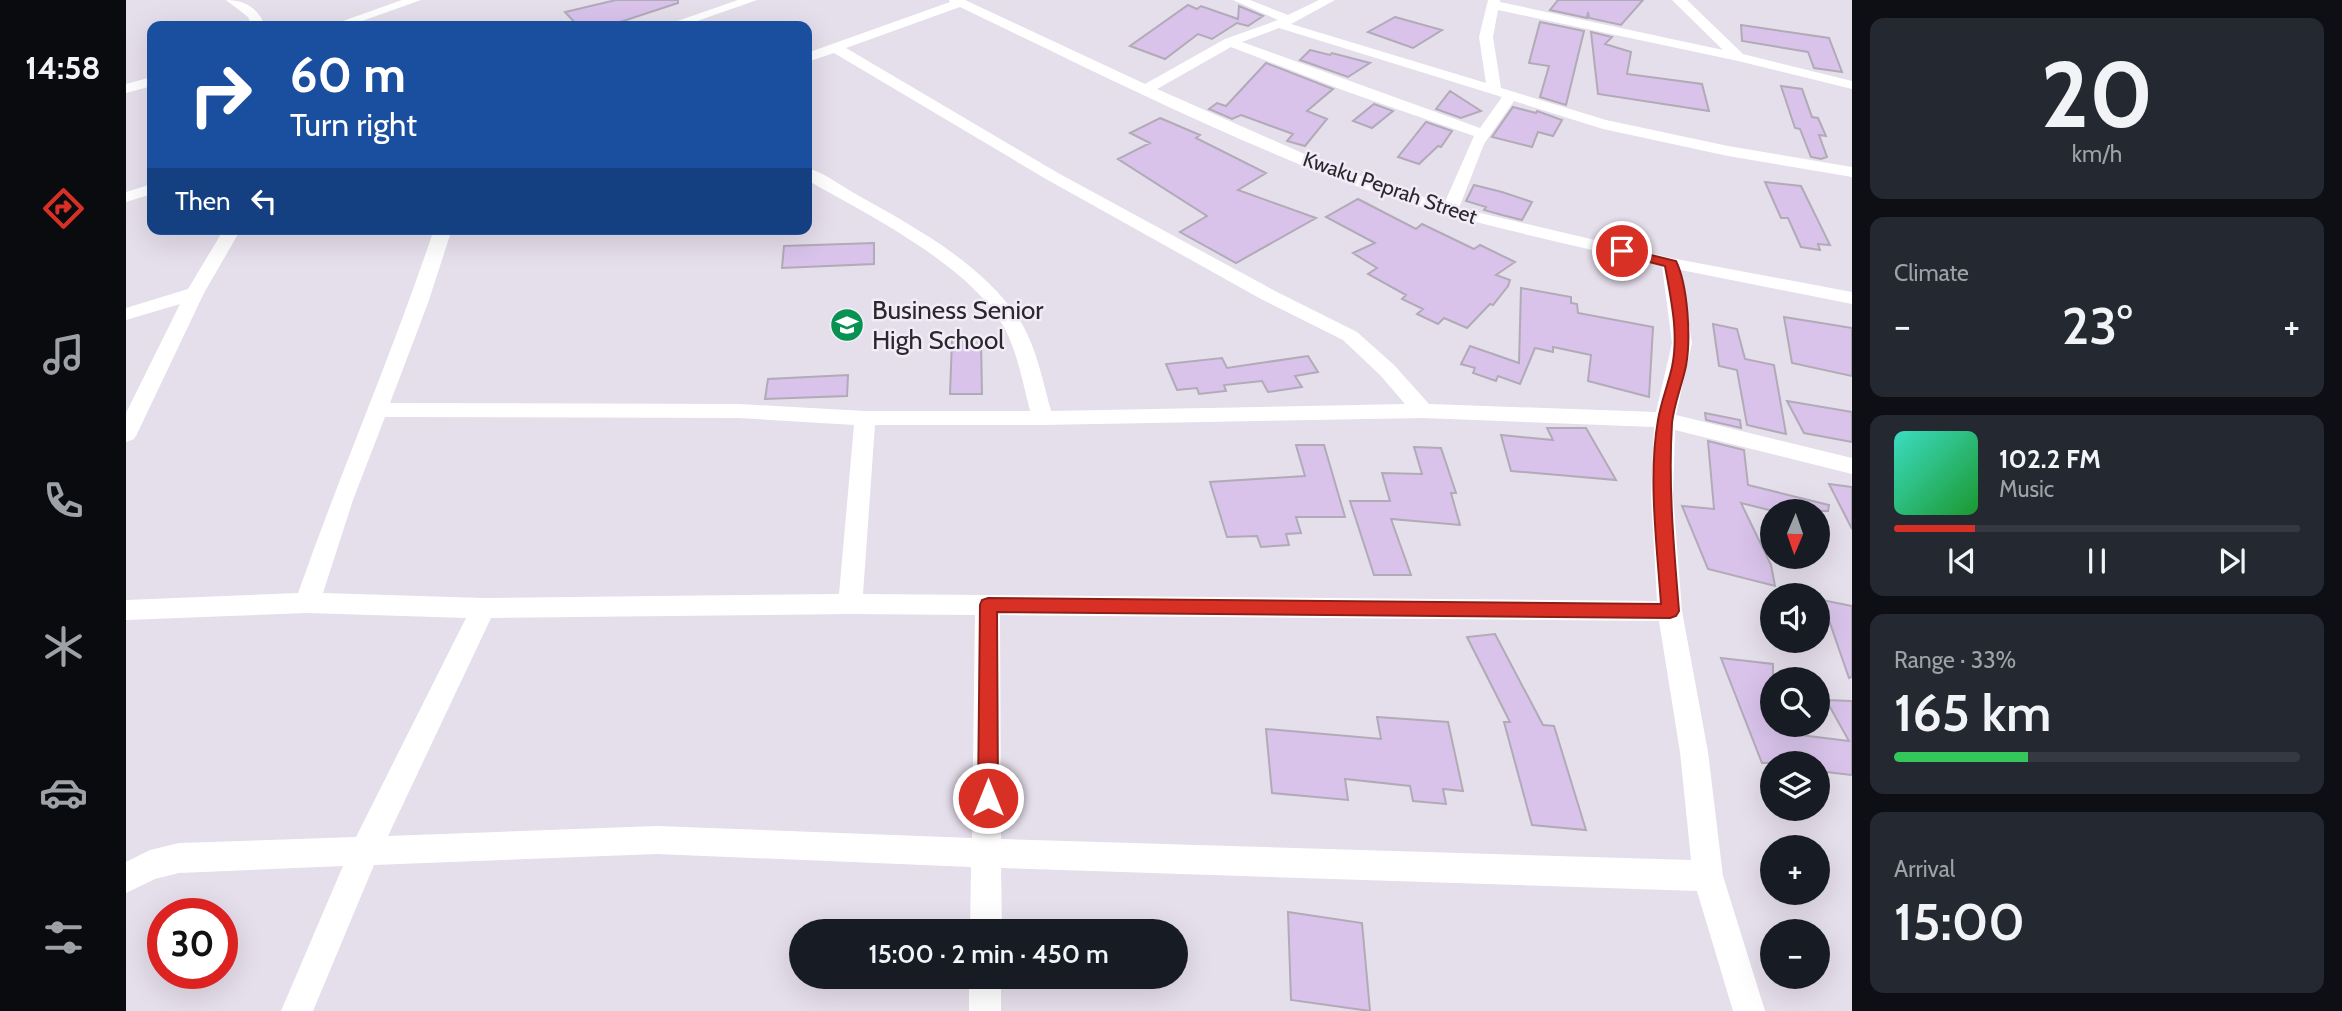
<!DOCTYPE html>
<meta charset="utf-8">
<style>
body{margin:0;font-family:Cabin,sans-serif;background:#242831;color:#f1f3f6;height:100vh;display:flex;flex-direction:column;font-size:26px;white-space:nowrap}
*{box-sizing:border-box;margin:0}
p{font-size:23px;color:#9ea1a6}
.icon{flex:none;width:38px;height:38px;fill:none;stroke:currentColor;stroke-width:2;stroke-linecap:round;stroke-linejoin:round}
.map{position:relative;flex:1;overflow:hidden}
.drawer{display:flex;flex-direction:column;gap:18px;padding:18px;background:#0d0f14;width:490px}
.drawer>*{flex:none}
.banner{position:absolute;left:21px;top:21px;width:665px;height:214px;border-radius:14px;box-shadow:0 7px 28px #0002;background:#1a4fa0;color:#fff;overflow:hidden}
.needle{width:46px;rotate:182deg}
.controls{position:absolute;left:1634px;top:499px;display:grid;gap:14px}
.controls a{display:grid;place-items:center;width:70px;height:70px;border-radius:50%;background:#171b24;box-shadow:0 7px 28px #0002;font-size:35px}
.speed{position:absolute;left:21px;top:898px;display:flex;gap:14px;font-size:35px;font-weight:700;text-align:center}
.speed>*{display:grid;place-content:center;width:91px;height:91px;border-radius:50%;background:#171b24;box-shadow:0 7px 28px #0002;line-height:1}
.speed .limit{border:10px solid #d22;background:#fff;color:#111}
.pin{position:absolute;display:grid;place-items:center;width:60px;height:60px;color:#fff;margin:-30px;border:4px solid #fff;border-radius:50%;box-shadow:0 2px 7px #0007}
.me{position:absolute;width:77px;margin:-38px;rotate:0deg;stroke-linejoin:round;filter:drop-shadow(0 0 5px #0008)}
.turn{display:flex;align-items:center;gap:24px;height:147px;padding:0 28px;font-size:32px}
.turn .icon{width:91px;height:91px;stroke-width:2.5}
.turn b{display:block;font-size:49px;line-height:60px}
.then{display:flex;align-items:center;height:66px;padding:0 28px;background:#0003;gap:14px;font-size:26px}
.big{font-size:52px;font-weight:600;line-height:1.1}
.drawer .tile{flex:1;display:flex;flex-direction:column;justify-content:center;gap:10px;min-width:0;padding:0 24px;border-radius:14px;background:#242831}
.drawer .dial{align-items:center;gap:0}
.dial b{font-size:91px;line-height:1}
.song{display:flex;align-items:center;gap:21px}
.cover{width:84px;height:84px;border-radius:10px;background:linear-gradient(135deg,hsl(170 70% 55%),hsl(130 70% 35%))}
.played{height:7px;border-radius:4px;background:linear-gradient(90deg,#d93025 20%,#363941 20%)}
.keys{display:flex;justify-content:space-around;direction:ltr}
.heat{display:flex;justify-content:space-between;align-items:center;font-size:38px;direction:ltr}
.charge{height:10px;border-radius:5px;background:linear-gradient(90deg,#34c759 33%,#363941 0)}
.trip{position:absolute;left:663px;top:919px;width:399px;height:70px;border-radius:35px;background:#171b24;box-shadow:0 7px 28px #0002;font-weight:600;line-height:70px;text-align:center}
main{display:flex;flex:1;min-height:0}
.tab-bar{display:flex;flex-direction:column;width:126px;justify-content:space-around;align-items:center;background:#090b0e;color:#9ea1a6}
.tab-bar .icon{width:49px;height:49px}
.tab-bar .selected{color:#d93025}
.tab-bar b{font-size:32px;color:#f1f3f6}
.map>svg:first-child{display:block}
</style>
<main>
<nav class="tab-bar">
<b>14:58</b>
<svg class="icon selected" aria-label="directions" viewBox="0 0 24 24"><path d="M12 3l9 9-9 9-9-9zM9 14v-3h6M13 9l2 2-2 2"/></svg>
<svg class="icon" aria-label="music" viewBox="0 0 24 24"><path d="M9 18V5l10-2v13"/><circle cx="6" cy="18" r="3"/><circle cx="16" cy="16" r="3"/></svg>
<svg class="icon" aria-label="phone" viewBox="0 0 24 24"><path d="M5 4h4l2 5-3 2q2 4 5 5l2-3 5 2v4C11 20 4 13 5 4z"/></svg>
<svg class="icon" aria-label="climate" viewBox="0 0 24 24"><path d="M12 3v18M4 7l16 10M4 17L20 7"/></svg>
<svg class="icon" aria-label="car" viewBox="0 0 24 24"><path d="M5 17H2v-5l4-1 3-4h7l3 4 3 1v5h-3M9 17h6M6 11h13"/><circle cx="7" cy="17" r="2"/><circle cx="17" cy="17" r="2"/></svg>
<svg class="icon" aria-label="filters" viewBox="0 0 24 24"><path d="M4 7h16M4 17h16"/><circle cx="9" cy="7" r="2"/><circle cx="15" cy="17" r="2"/></svg>
</nav>
<div class="map">
<svg width="1726" height="1011" viewBox="0 0 1726 1011">
<rect width="100%" height="100%" fill="#e5deeb"/>
<path fill="#d9c3eb" stroke="#b1aab7" stroke-width="2" d="M490,0H552V3L482,26H452L439,12Z
M1432,0H1517L1495,25L1463,18L1462,12L1461,18L1424,10Z
M1062,5L1071,9L1075,6L1112,19L1113,6L1137,16L1122,26L1111,23L1086,39L1072,34L1039,59L1004,46Z
M1269,17L1316,30L1287,48L1242,32Z
M1414,22L1458,31L1440,105L1414,97L1423,66L1403,63Z
M1615,25L1703,38L1716,72L1688,68L1682,52L1616,41Z
M1465,32L1486,37L1479,44L1505,52L1501,74L1576,84L1583,111L1472,94Z
M1184,50L1204,55L1206,53L1244,63L1222,77L1174,60Z
M1140,63L1207,89L1181,111L1201,119L1179,146L1161,141L1167,134L1115,115L1106,119L1083,109L1091,103L1100,106Z
M1655,86L1676,89L1686,117L1692,118L1700,136L1693,135L1701,157L1695,159L1685,157L1674,129L1669,128Z
M1324,91L1355,111L1335,118L1310,109Z
M1248,104L1267,111L1246,128L1227,121Z
M1387,107L1410,113L1411,111L1436,120L1427,136L1412,132L1406,147L1366,137Z
M1034,118L1074,135L1070,138L1140,173L1112,190L1190,218L1110,263L1054,232L1081,216L992,159L1024,143L1004,133Z
M1300,122L1326,131L1315,147L1312,146L1293,164L1272,157Z
M1639,182L1675,186L1704,245L1692,244L1694,250L1675,247L1662,218H1655Z
M1348,185L1376,192L1406,202L1396,220L1376,215L1358,210L1360,207L1340,201Z
M1232,199L1290,229L1296,224L1348,249L1354,245L1389,262L1370,275L1384,280L1382,286L1367,305L1364,304L1341,328L1318,318L1312,324L1291,314L1297,309L1276,299L1280,295L1242,274L1251,268L1227,253L1249,243L1200,217Z
M748,243V264L656,268L658,246Z
M1395,288L1445,297V303L1451,304L1452,313L1527,327L1523,397L1462,381L1465,355L1427,347V352L1409,348L1394,384L1372,376L1370,381L1347,373L1349,368L1335,364L1344,346L1393,363Z
M1658,317L1726,328V376L1666,363Z
M1587,324L1611,329L1619,359L1648,365L1660,434L1621,425L1611,370L1593,366Z
M826,340H855L856,394H824Z
M1182,356L1192,372L1169,376L1176,387L1142,392L1136,381L1098,385L1100,391L1073,394L1071,388L1051,390L1040,364L1096,358L1101,368Z
M722,375L721,396L639,399L642,379Z
M1661,401L1726,412V442L1678,433Z
M1579,413L1614,420L1615,428L1580,420Z
M1421,428H1460L1490,480L1385,471L1375,435L1427,440Z
M1582,441L1618,450L1622,485L1703,505L1702,511H1647L1615,503L1645,565L1649,586L1582,569L1556,506L1588,509Z
M1170,445H1198L1219,517H1170L1175,533L1160,534L1163,545L1135,547L1131,536L1101,537L1084,482L1179,476Z
M1288,447L1315,448L1330,493H1325L1334,525L1265,519L1285,575H1248L1224,501H1264L1256,473L1296,474Z
M1703,484L1726,487V529Z
M1696,600L1726,606V677L1723,678Z
M1369,634L1417,725L1428,726L1460,830L1406,825L1378,722H1384L1341,637Z
M1595,658L1647,664V724H1655L1658,733L1723,741L1700,700L1726,701V775L1692,771V763H1636Z
M1251,717L1322,722L1337,791L1317,789L1320,804L1287,801L1284,786L1219,779L1222,800L1146,793L1140,729L1255,739Z
M1162,912L1236,923L1244,1011L1165,1000Z"/>
<g fill="none" stroke-linecap="round" stroke-linejoin="round">
<path fill="#fff" fill-rule="evenodd" d="M100,0C119,0 132,8 139,26H126L122,17Z
M276,0H295L222,26H203Z
M612,0H631L557,26H537Z
M823,0H839L1019,84L1099,39L1152,20L1107,0H1124L1162,15L1193,0H1209L1165,24L1360,83L1353,37L1362,0H1374V2L1597,50L1546,0H1561L1617,54L1726,81V89L1612,61L1372,10L1367,37L1375,88L1480,120L1602,146L1726,167V177L1602,156L1477,129L1388,101L1358,144L1333,208L1545,258L1726,292V304L1555,270L1566,343L1550,415L1726,458V474L1549,430L1547,495L1556,611L1582,752L1597,876L1639,1011H1607L1571,891L875,868L876,931H844L845,867L531,854L248,865L187,1011H155L217,866L53,873L29,879L0,893V862L24,850L53,843L230,837L340,618L181,613L0,620V600L172,593C215,471 267,352 308,229H326L302,303L264,403L613,404L739,411H904C897,384 892,354 879,329C847,267 741,214 681,180V168C697,172 714,185 728,193C788,227 859,264 896,324C911,350 917,382 925,411L1279,404L1254,375L1217,340L1135,299L920,179L708,53L681,62V53L824,2ZM834,7C953,64 1072,124 1195,173C1305,216 1422,239 1536,266L1546,343L1530,412L1303,404L1268,365L1231,332L1149,291L932,173L720,48ZM1153,28L1376,97L1354,128L1116,42ZM1105,47L1219,91L1348,136L1318,204L1208,167L1031,89ZM259,417L613,418L728,425L713,594L357,598L197,593L227,500ZM1297,418L1528,427L1525,495L1531,601L737,594L749,425H917ZM724,614L849,615L846,838L531,826L262,836L365,618ZM874,615L1533,621L1554,752L1565,860L875,839Z
M26,77V86L0,93V84Z
M26,184V194L0,202V192Z
M98,229H115L78,293L11,434L8,439L0,442V413L54,304L0,320V308L62,289Z
M843,976H875V1011H843Z"/>
</g>
<path fill="#d93025" stroke="#8d1f18" stroke-width="2" d="M1496,248L1550,261C1562,286 1565,338 1560,366C1556,385 1548,404 1546,423C1542,486 1548,549 1553,611L1550,616L1544,618L871,612L872,798L869,805L862,807L854,805L852,798L854,605L856,600L862,598L1535,604C1531,546 1522,477 1532,420C1535,402 1542,385 1546,367C1553,334 1545,299 1539,266L1491,254L1490,251Z"/>
<defs>
<g id="school-disc" transform="scale(1.75)"><circle r="9.5" fill="#079251" stroke="#f2ebf8"/><path d="M0-5L7-2L0 1L-7-2ZM-4 1L0 2.5L4 1V4Q0 6-4 4Z" fill="#fff"/></g>
</defs>
<g fill-rule="evenodd">
<use href="#school-disc" x="721" y="325"/>
</g>
<g text-anchor="middle" stroke-width="5" stroke-linejoin="round" paint-order="stroke">
<g font-size="21" fill="#2a282d" stroke="#f2ebf8">
<text transform="translate(1264 188) rotate(19)" y="7">Kwaku Peprah Street</text>
</g>
<g font-size="26" fill="#2a282d" stroke="#f2ebf8" text-anchor="start">
<text x="746" y="319">Business Senior<tspan x="746" dy="30">High School</tspan></text>
</g>
</g>
</svg>
<div class="controls">
<a><svg class="needle" viewBox="-14 -14 28 28"><path d="M0-13l5 13h-10z" fill="#e53935"/><path d="M0 13l5-13h-10z" fill="#9ea1a6"/></svg></a>
<a><svg class="icon" aria-label="sound" viewBox="0 0 24 24"><path d="M4 9h4l5-4v14l-5-4H4zM17 9q2 3 0 6"/></svg></a>
<a><svg class="icon" aria-label="search" viewBox="0 0 24 24"><circle cx="10" cy="10" r="6"/><path d="M15 15l6 6"/></svg></a>
<a><svg class="icon" aria-label="layers" viewBox="0 0 24 24"><path d="M12 4l9 5-9 5-9-5zM3 14l9 5 9-5"/></svg></a>
<a>+</a>
<a>−</a>
</div>
<div class="speed"><div class="limit">30</div></div>
<div class="pin" style="left:1496px;top:251px;background:#d93025"><svg class="icon" aria-label="arrive" viewBox="0 0 24 24"><path d="M6 21V4h12l-3 4 3 4H6"/></svg></div>
<svg class="me" style="left:862px;top:798px" viewBox="-20 -20 40 40"><circle r="17" fill="#d93025" stroke="#fff" stroke-width="3"/><path d="M0-11L8 9 0 5-8 9z" fill="#fff"/></svg>
<div class="trip">15:00 · 2 min · 450 m</div>
<div class="banner">
<div class="turn"><svg class="icon" aria-label="right" viewBox="0 0 24 24"><path d="M7 20v-9h11M14 6l5 5-5 5"/></svg><div><b>60 m</b>Turn right</div></div>
<div class="then">Then<svg class="icon" aria-label="left" viewBox="0 0 24 24"><path d="M17 20v-9H6M10 6l-5 5 5 5"/></svg></div>
</div>
</div>
<section class="drawer">
<div class="tile dial"><b>20</b><p>km/h</p></div>
<div class="tile"><p>Climate</p>
<div class="heat"><a>−</a><b class="big">23°</b><a>+</a></div>
</div>
<div class="tile">
<div class="song"><i class="cover"></i><div><b>102.2 FM</b><p>Music</p></div></div>
<div class="played"></div>
<div class="keys"><svg class="icon" aria-label="previous" viewBox="0 0 24 24"><path d="M18 5L8 12l10 7zM5 5v14"/></svg><svg class="icon" aria-label="pause" viewBox="0 0 24 24"><path d="M8 5v14M16 5v14"/></svg><svg class="icon" aria-label="next" viewBox="0 0 24 24"><path d="M6 5l10 7-10 7zM19 5v14"/></svg></div>
</div>
<div class="tile"><p>Range · 33%</p><b class="big">165 km</b><div class="charge"></div></div>
<div class="tile"><p>Arrival</p><b class="big">15:00</b></div>
</section>
</main>
